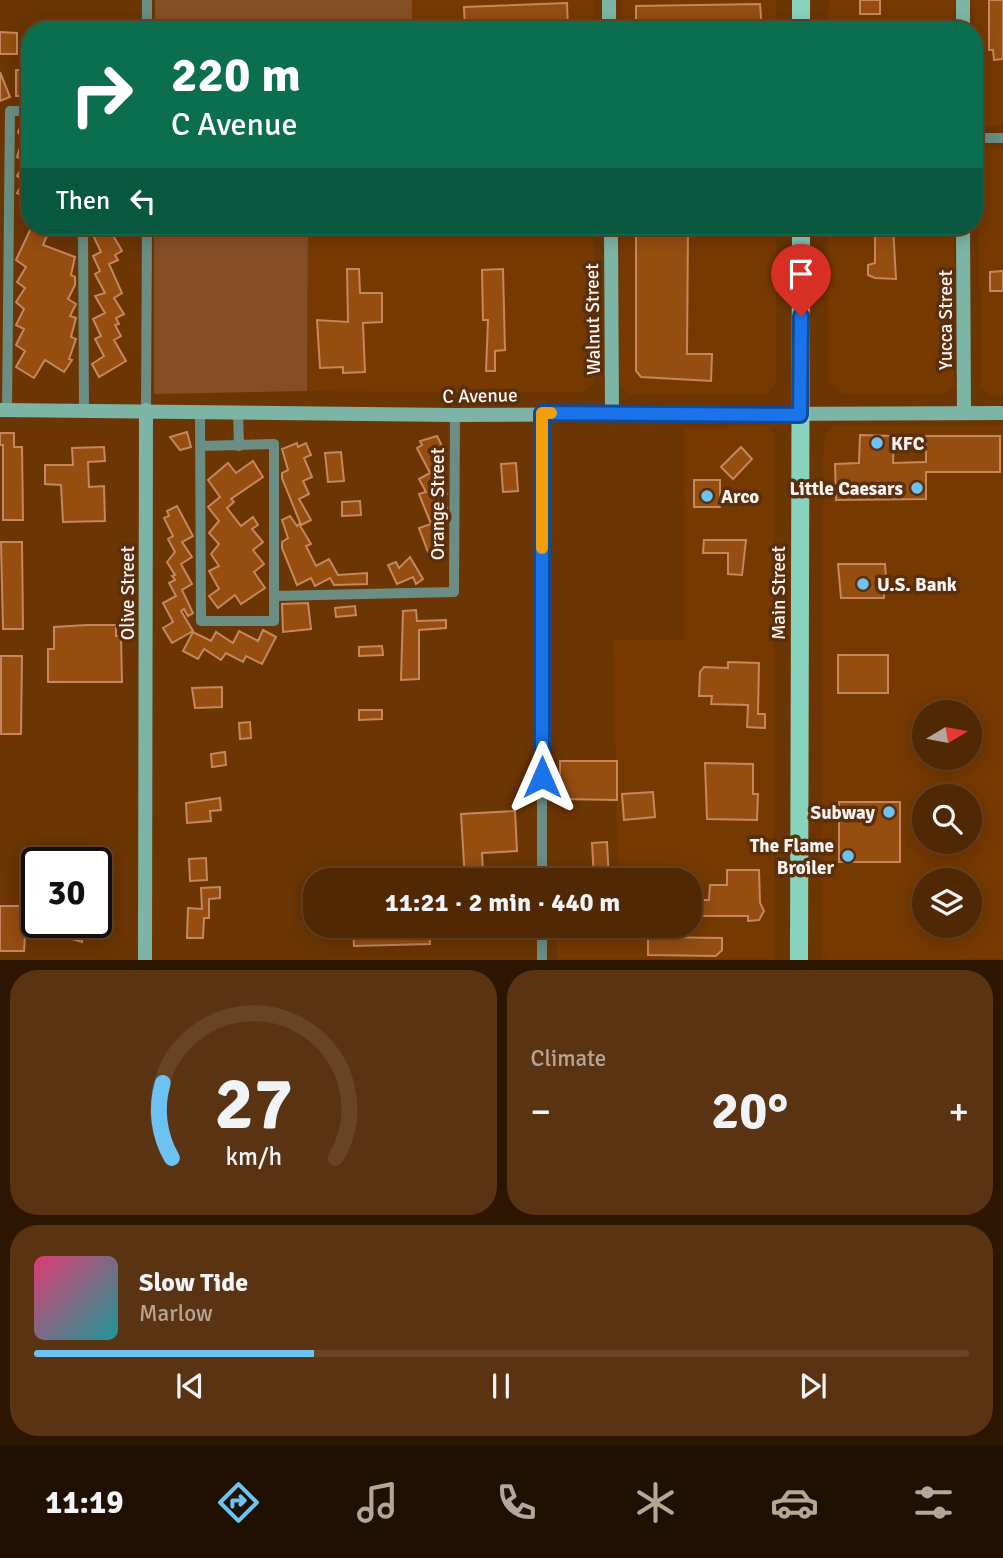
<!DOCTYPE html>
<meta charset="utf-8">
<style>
body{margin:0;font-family:Signika,sans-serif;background:#5a3412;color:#f1f3f6;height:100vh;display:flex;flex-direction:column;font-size:26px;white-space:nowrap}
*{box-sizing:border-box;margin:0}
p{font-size:23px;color:#b4a69a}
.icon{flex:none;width:38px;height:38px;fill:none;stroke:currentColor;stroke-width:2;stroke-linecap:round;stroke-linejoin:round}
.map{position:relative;height:960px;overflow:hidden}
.details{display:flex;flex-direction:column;gap:10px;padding:10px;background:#2c1602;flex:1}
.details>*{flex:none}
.guide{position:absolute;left:21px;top:21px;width:962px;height:214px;border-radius:28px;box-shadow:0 4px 18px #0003,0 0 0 2px #674425;background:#0b6e4f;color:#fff;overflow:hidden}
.needle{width:46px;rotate:80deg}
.controls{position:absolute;left:912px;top:700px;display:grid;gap:14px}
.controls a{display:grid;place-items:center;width:70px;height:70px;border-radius:50%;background:#502803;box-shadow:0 4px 18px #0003,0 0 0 2px #674425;font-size:35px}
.speed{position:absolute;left:21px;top:847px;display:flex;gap:14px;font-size:35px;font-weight:700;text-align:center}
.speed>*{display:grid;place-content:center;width:91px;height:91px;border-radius:50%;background:#502803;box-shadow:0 4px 18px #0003,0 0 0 2px #674425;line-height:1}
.speed .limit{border:4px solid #111;border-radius:10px;background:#fff;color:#111}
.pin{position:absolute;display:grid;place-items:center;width:60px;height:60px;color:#fff;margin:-72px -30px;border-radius:50% 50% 50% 0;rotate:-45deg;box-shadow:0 0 7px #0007}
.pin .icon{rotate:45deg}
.me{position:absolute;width:77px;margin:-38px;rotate:0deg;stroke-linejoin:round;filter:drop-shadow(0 0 5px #0008)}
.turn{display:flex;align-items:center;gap:24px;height:147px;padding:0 35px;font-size:32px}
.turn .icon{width:91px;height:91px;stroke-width:2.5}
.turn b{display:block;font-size:49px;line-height:60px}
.then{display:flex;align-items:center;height:66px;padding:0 35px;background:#0003;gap:14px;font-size:26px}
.big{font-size:52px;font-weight:700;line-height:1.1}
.details .widget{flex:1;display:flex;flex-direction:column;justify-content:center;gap:10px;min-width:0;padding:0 24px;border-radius:28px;background:#5a3412}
.details .dial{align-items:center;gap:0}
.dial svg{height:182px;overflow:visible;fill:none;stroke:#674425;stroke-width:7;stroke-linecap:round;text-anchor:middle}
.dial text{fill:#f1f3f6;stroke:none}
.song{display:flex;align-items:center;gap:21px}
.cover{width:84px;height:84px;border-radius:10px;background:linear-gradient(135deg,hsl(340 70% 55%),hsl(180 70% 35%))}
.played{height:7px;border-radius:4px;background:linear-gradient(90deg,#6cc3f2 30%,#674425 30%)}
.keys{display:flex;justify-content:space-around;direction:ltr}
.heat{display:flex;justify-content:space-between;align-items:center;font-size:38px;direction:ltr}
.details .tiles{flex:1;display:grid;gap:10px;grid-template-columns:1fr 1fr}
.widget:last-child{grid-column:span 2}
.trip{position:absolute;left:303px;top:868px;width:399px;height:70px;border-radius:28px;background:#502803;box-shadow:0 4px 18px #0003,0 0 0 2px #674425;font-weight:700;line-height:70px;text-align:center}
.tabs{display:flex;height:112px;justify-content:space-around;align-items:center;background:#201001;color:#b4a69a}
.tabs .icon{width:49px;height:49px}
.tabs .on{color:#6cc3f2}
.tabs b{font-size:32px;color:#f1f3f6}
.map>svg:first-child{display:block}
</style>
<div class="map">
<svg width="1003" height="960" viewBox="0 0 1003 960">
<rect width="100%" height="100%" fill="#6b3504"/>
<path fill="#763900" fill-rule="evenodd" d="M412,0H594V30H412Z
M622,0H776V30H622Z
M828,0H955V30H828Z
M974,0H1003V125L975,126Z
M978,147L1003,148V396L989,395L980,384Z
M308,226H594V384L582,393L307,391Z
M620,226H776V382L768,394H629L619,384Z
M828,226H954V387L944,395L841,394L828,381Z
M766,425L774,435V959H557V926H690V880H618L613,640H684V429Z
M834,426H1003V959L822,960L823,453L826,434ZM924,712H970V758H924ZM924,796H970V842H924ZM924,880H970V926H924Z"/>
<path fill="#854e25" d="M155,0H412V30H155Z
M154,226H308L307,391L154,394Z"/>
<path fill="#954d10" stroke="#c5875e" stroke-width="2" d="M860,0H880V14H860Z
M989,0H1003V59L994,60L993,50H989Z
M567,3L568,30H465L464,7Z
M760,4L762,30H636V6Z
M0,32L17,33V54H0Z
M16,70H30V96H16Z
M0,72L10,97L0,101Z
M23,121L30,123V200L17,193L24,181L17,176L26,161L17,157L23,138L18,132Z
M32,226H51L43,245L75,257L71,275L75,277V285L68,299L76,304L70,316L76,318L71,337L76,339L69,359L72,360L64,372L45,360L34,378L16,367L25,351L16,345L24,329L16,325L24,309L16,302L25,288L17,282L26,267L16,260Z
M98,226H120L123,232L114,237L122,251L115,255L118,260L109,264L122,293L114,298L124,314L116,318L119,324L115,325L121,336L114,340L126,361L99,377L92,364L104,356L95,339L101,336L93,319L105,313L95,296L105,293L95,274L100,271L93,256L101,252L93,235L100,231Z
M636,226H688L687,354H712L711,381L641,377L636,371Z
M875,226H893L896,279L875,278L868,275V265L875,263Z
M347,269H359L360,293H382V322L363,323L365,372L343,373V367L320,368L317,320L348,322Z
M503,269L505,350L495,351V371H486L488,320H483L482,270Z
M1003,271V291H990V272Z
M187,432L191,447L180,450L170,437Z
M0,433H14V447H22L23,520H3V445H0Z
M860,435L894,436L893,463L926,462V436H1000V472H926V499L836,500L835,464L859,463Z
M437,436L445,452L435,457L444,474L440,477L447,494L442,495L447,508L440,511L446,529L442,530L446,546L428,552L419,528L431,524L419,494L426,492L419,479L430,473L417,448L422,445L420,441Z
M297,443L298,447L306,443L311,455L304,458L312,477L303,481L309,494L299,499L311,520L301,525L282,478V473L288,470L282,449Z
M104,447L105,461L88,462L89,487L104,486L105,521L63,522L61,485L45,484V465H73L72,448Z
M741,447L752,459L733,479L721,467Z
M341,452L344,481L328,482L325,453Z
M253,461L263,477L231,499L234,502L227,508L241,526L253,517L258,525L252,529L263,542L253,550L264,564L254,572L265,588L241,604L235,595L218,608L209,596L219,589L209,571L219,566L211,554L219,544L209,533L219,521L208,507L220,497L208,480L228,463L236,473Z
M516,463L518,491L503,492L501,464Z
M694,480H720V507H694Z
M360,501L361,515L342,516V502Z
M177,506L193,536L182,542L192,557L181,564L192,584L182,590L193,613L188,616L184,609L181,611L193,631L172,643L163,628L173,622L163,603L176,596L169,583L175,580L172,576L175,575L167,562L175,552L168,539L173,536L164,518L169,516L167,511Z
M290,516L297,526L299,524L311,544L306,546L316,566L329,559L338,575L367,573V584L334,585L330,578L315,586L311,578L297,585L282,548V542L288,538L282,520Z
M704,540H746L742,575L728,574V553H703Z
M1,542H22L23,629H3Z
M410,557L423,579L416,584L413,577L397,584L388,565L396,562L399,568Z
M838,564H885L887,591H884V598H841Z
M308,603L311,629L283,632L282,604Z
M355,606L356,615L336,617L335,608Z
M416,610L417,621L446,620V628L419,630V679L401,680L403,611Z
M87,625H116V636H121L122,682H48V649H54V627Z
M263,630L276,637L262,664L246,656L243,662L226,653L221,660L204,649L198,659L183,651L193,632L211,641L216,632L233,643L239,631L258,641Z
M382,646L383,655L359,656V647Z
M838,655H888V693H838Z
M1,656H22L21,734H1Z
M728,662L759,663L758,714H765V728L747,727L748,705L711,704L712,696H699L700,672L704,667L728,668Z
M222,687V707L195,708L192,688Z
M359,710H382V719L359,720Z
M250,722L251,738L240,739L239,723Z
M225,752L226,765L212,767L211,754Z
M560,761H617V800L560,799Z
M705,763L753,764V794H758L757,820L707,819Z
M653,792L655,817L624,820L622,794Z
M220,798L221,810L210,811L211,821L187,823L186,803Z
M839,802H900V862H839Z
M515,811L517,851L482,853L483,871H491L492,880H465L461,814Z
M607,842L609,880H594L592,843Z
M206,858L207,880L190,881L189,859Z
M727,870H759L760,903L764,911L759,920L748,921V916H690V900H709L710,885H727Z
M220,887V898L209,899V918H204L203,938H187L188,908L202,909L201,888Z
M96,902H111V925H96Z
M0,906H27L24,951H0Z
M65,923L83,924L82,942L65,937Z
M353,926H429L430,944L354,946Z
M648,937L722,938V950L716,956L648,955Z"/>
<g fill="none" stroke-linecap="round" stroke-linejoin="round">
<path stroke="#6a8e83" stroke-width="10" d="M147,30V0
M975,138H1003
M83,226L84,410
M7,410L10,111H30
M146,410L147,226
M200,412L201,621H274V596L454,592L455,415
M238,412L239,446
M200,446L274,444V596
M542,880V413
M542,960V926"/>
<path stroke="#7cb5a5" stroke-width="14" d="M609,0V30
M963,0V30
M611,226L612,413
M963,226L964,413
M0,410L455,415L1003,413
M145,960L146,410"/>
<path stroke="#89d4bf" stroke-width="18" d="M801,0V30
M799,960L801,226"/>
</g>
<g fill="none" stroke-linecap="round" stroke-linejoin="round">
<g stroke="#114b97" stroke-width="18">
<path id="route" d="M542,777V413L800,415L801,316"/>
</g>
<use href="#route" stroke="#1a73e8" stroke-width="12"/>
<path stroke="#f59e0b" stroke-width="12" d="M542,548V413H551"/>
</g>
<g fill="#6cc3f2" stroke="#592f0e" stroke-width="2.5">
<circle cx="877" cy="443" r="7"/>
<circle cx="917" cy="488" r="7"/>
<circle cx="707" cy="496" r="7"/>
<circle cx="863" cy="584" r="7"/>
<circle cx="889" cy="812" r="7"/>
<circle cx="848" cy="856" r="7"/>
</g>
<g text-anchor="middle" stroke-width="7" stroke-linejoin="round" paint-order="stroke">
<g font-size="19" fill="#faf3ef" stroke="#592f0e">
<text transform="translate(592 319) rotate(-91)" y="7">Walnut Street</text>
<text transform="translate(945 320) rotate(-90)" y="7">Yucca Street</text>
<text transform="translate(480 395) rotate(-1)" y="7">C Avenue</text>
<text transform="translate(437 504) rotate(-90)" y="7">Orange Street</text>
<text transform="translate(127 593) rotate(-90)" y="7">Olive Street</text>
<text transform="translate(778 593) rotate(-90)" y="7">Main Street</text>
</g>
<g font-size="19" font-weight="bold" fill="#faf3ef" stroke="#592f0e" text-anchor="start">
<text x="891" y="450">KFC</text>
<text x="903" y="495" text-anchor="end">Little Caesars</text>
<text x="721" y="503">Arco</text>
<text x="877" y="591">U.S. Bank</text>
<text x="875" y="819" text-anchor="end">Subway</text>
<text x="834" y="852" text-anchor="end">The Flame<tspan x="834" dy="22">Broiler</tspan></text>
</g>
</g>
</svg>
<div class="controls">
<a><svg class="needle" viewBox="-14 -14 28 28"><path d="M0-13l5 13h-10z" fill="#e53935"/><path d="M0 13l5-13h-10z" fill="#b4a69a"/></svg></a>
<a><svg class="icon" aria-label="search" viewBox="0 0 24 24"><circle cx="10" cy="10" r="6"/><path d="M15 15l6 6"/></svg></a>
<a><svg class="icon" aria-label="layers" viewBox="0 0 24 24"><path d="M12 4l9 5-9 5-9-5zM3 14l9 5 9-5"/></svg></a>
</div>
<div class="speed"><div class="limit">30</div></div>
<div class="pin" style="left:801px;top:316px;background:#d93025"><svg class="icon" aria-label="arrive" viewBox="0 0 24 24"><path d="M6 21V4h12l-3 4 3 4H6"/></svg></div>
<svg class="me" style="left:542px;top:777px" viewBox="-20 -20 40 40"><path d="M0-17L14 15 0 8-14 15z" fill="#1a73e8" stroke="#fff" stroke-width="4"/></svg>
<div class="trip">11:21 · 2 min · 440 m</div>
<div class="guide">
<div class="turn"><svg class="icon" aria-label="right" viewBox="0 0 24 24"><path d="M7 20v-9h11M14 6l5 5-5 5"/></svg><div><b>220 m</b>C Avenue</div></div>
<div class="then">Then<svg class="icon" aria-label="left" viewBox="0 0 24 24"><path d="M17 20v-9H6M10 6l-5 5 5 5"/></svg></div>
</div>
</div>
<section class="details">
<div class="tiles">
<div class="widget dial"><svg viewBox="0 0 100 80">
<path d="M14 69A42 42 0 1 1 86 69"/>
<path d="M14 69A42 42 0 0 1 10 36" stroke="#6cc3f2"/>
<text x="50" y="56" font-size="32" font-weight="700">27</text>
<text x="50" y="72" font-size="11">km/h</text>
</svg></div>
<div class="widget"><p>Climate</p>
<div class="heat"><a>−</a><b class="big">20°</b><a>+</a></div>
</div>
<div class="widget">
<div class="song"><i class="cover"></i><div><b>Slow Tide</b><p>Marlow</p></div></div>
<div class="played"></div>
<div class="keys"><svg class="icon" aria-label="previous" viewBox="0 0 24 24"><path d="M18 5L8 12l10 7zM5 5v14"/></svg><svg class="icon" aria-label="pause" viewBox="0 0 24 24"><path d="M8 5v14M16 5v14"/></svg><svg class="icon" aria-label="next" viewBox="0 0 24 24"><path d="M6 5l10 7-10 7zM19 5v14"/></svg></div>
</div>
</div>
</section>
<nav class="tabs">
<b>11:19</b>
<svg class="icon on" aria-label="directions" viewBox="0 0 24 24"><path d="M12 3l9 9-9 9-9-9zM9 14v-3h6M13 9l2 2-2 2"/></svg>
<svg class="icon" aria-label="music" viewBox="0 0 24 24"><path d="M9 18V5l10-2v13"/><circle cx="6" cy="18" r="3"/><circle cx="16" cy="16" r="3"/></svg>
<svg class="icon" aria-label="phone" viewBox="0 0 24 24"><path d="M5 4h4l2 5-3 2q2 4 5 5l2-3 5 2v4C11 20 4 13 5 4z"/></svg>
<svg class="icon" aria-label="climate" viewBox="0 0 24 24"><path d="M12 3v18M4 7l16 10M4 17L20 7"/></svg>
<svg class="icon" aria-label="car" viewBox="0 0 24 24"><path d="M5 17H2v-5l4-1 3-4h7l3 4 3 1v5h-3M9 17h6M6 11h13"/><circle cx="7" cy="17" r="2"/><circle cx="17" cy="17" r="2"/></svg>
<svg class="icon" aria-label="filters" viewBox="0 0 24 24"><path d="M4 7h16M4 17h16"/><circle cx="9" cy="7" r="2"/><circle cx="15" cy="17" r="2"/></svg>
</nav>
